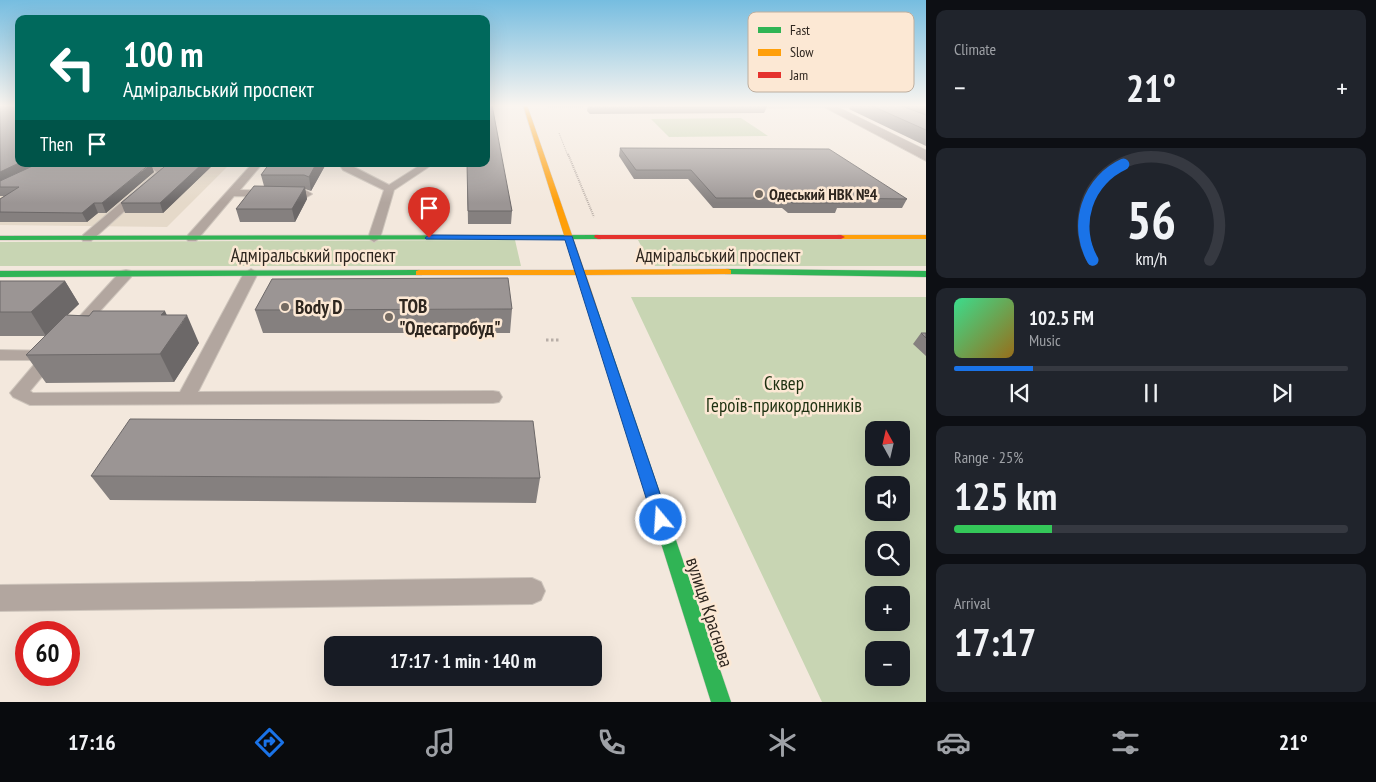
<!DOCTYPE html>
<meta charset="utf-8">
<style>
body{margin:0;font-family:"PT Sans Narrow",sans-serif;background:#20242c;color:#f1f3f6;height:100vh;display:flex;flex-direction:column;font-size:19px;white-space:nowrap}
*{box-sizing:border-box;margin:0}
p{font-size:16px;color:#9ea1a6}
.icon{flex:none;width:28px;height:28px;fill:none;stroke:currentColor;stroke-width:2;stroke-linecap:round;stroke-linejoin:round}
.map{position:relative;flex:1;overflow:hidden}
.details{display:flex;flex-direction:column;gap:10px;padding:10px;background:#0d0f14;width:450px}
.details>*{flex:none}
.hud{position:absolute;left:15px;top:15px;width:475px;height:152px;border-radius:10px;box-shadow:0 5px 20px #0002;background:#00695c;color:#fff;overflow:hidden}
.needle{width:32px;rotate:352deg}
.tools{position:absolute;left:865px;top:421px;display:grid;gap:10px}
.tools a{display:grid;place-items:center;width:45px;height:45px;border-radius:10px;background:#171b24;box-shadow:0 5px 20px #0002;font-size:25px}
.speed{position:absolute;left:15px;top:621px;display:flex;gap:10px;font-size:25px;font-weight:700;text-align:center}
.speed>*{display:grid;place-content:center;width:65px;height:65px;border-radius:50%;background:#171b24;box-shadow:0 5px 20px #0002;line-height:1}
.speed .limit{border:8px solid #d22;background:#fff;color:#111}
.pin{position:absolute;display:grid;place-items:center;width:42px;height:42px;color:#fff;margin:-51px -21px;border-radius:50% 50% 50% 0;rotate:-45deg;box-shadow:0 0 5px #0007}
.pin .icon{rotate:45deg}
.me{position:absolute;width:55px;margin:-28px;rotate:342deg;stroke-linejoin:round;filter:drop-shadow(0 0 4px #0008)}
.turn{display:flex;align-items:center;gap:18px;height:105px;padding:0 25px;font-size:22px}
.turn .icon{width:65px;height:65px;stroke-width:2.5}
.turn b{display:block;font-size:35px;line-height:42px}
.then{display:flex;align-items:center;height:48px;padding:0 25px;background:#0003;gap:10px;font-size:19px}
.big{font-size:38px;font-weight:700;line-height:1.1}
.details .widget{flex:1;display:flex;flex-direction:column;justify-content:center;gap:8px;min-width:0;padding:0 18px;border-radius:10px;background:#20242c}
.details .dial{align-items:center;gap:0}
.dial svg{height:130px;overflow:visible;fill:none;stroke:#363941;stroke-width:7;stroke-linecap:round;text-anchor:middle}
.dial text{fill:#f1f3f6;stroke:none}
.song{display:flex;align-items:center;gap:15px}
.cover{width:60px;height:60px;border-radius:8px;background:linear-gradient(135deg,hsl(150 70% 55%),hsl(40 70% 35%))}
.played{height:5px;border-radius:2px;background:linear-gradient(90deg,#1a73e8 20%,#363941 20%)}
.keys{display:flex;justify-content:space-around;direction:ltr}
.heat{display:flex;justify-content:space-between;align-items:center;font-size:28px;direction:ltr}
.charge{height:8px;border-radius:4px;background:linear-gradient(90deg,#34c759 25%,#363941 0)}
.trip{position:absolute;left:324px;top:636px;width:278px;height:50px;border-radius:10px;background:#171b24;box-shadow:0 5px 20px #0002;font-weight:700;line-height:50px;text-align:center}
.menu{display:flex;height:80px;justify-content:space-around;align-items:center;background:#090b0e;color:#9ea1a6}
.menu .icon{width:35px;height:35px}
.menu .on{color:#1a73e8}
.menu b{font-size:22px;color:#f1f3f6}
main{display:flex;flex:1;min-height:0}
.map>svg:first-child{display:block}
</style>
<main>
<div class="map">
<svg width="926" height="702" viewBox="0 0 926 702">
<rect width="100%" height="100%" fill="#f3e8dd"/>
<path fill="#e5d9c9" d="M0,148L19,164H230L167,227L0,225Z"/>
<path fill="#c8d5b3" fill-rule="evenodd" d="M741,118L768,136L669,137L651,119Z
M926,239V266H652L638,240Z
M515,240L521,266H0V242Z
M631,297H926V702H822ZM874,430H901V458H874ZM874,485H901V512H874ZM874,540H901V568H874ZM874,595H901V622H874ZM874,650H901V678H874Z"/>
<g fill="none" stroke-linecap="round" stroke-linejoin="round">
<g stroke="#cec5bc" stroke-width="2">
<path id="lane" d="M741,105H861L857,107L744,108Z
M128,164H157L168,172L91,241H83L81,238L83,235L157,172L153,169L128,168Z
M252,164H262L240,190L307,191L312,194L307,197L234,196L196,241H188L186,238L188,235Z
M339,164H348L389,185L422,164H433L394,190L380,238L374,242L368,238L384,190L343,170Z
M251,269L258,273L198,392L493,391L499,392L502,397L499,402L493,403L30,405L13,397L10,393L38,360H0V350L58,351L60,355L30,391L33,393L180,392L244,273Z
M126,270L131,271L133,274L131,277L79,334H69L66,331L69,328L121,271Z
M532,578L541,582L545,591L541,600L532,604L0,611V585Z"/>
</g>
<g stroke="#cec5bc" stroke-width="1">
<path id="street" d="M820,105H834L926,150V161Z"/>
</g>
<g stroke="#cec5bc" stroke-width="1">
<path id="fast" d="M598,235L602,237L601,239L0,240V236Z
M728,269L926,271V277L725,274V270Z
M419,270L422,271V275L0,277V271Z
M593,308L598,311L731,702H711L588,311Z"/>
</g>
<g stroke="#cec5bc" stroke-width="1">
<path id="slow" d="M523,105H527L584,270L728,269L731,270V274L586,275L598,311L593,314L588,311L577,275H416V271L419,270H575Z
M838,235H926V239H838Z"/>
</g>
<g stroke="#cec5bc" stroke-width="1">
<path id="jam" d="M595,235H841L845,237L841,239H598L594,237Z"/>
</g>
<path stroke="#b8aea7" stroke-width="1" stroke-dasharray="1 1" stroke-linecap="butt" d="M548,107H584
M559,133L568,156"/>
<path stroke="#b8aea7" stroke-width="2" stroke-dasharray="1 1" stroke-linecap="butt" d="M568,154L594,217"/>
<path stroke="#b8aea7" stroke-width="3" stroke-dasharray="2.5 2.5" stroke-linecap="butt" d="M546,340H561"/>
<use href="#lane" fill="#b2a69f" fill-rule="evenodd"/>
<use href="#street" fill="#b2a69f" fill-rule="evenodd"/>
<use href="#fast" fill="#30b455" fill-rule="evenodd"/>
<use href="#slow" fill="#ff9f0a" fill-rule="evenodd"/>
<use href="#jam" fill="#e5322d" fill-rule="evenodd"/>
</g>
<path fill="#85807f" d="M0,105L35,165L154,172L106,213H98L87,222H0V199L4,196H0Z
M588,105L767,107L764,113L590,114L587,111Z
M851,105H926V146L849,109Z
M620,148L907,199L902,208H837L835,213H788L782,208H713L688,179H634L619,156Z
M160,164H214L163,213H125L121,203L164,167Z
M269,164H326L311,191L305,189L307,199L295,222H240L236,209L264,186L261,175Z
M467,164L512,211L511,224H468Z
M0,281H65L79,304L67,315H167L199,343L174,382L46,383L26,355L45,336H0Z
M512,309L510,333H263L255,310Z
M921,333H926V356L913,344Z
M91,476L540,478L536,503L110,500Z"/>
<path fill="#6c6868" d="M19,163V164H38L0,183V172Z
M151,164L154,172L106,213L102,203Z
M202,164H214L163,213L160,203Z
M316,164H326L311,191L309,177Z
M305,187L307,199L295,222L292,209Z
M94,203L98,213L87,222L82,213Z
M65,281L79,304L46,336L31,312Z
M165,311L175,333L187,315L199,343L174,382L160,354L161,315Z"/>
<path fill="#9b9594" stroke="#6c6868" d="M0,105H19V163L0,172Z
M486,105H492L512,211H468L467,164H486Z
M588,105H763L767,107L591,108Z
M870,105H899L926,115V130Z
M920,105H926V107Z
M620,148L829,149L907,199L833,198L840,203H792L786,198H716L691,170H636Z
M37,164H150L102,203H94L82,213L0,212V199L19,187H0V181Z
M164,164H202L160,203H121L164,167Z
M269,164H316L309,177L304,175H261Z
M254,186L305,187L292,209H236Z
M508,278L512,309L255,310L272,279Z
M0,281H65L31,312H0Z
M93,311H165L161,315H187L160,354L26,355L66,315L89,316Z
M921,333H926V338Z
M130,419L533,421L540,478L91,476Z"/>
<linearGradient id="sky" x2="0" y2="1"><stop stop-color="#76bde0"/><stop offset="0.52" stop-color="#faf5f0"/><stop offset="1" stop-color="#faf5f0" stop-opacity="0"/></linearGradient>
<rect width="926" height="203" fill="url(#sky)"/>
<path fill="#1a73e8" stroke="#114b97" d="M429,235L572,236L669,520L667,525L661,527L656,525L653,520L565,240L426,239L425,238Z"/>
<g fill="#736a62" stroke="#fce8d4" stroke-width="2">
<circle cx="759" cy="194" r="5"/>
<circle cx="285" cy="307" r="5"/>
<circle cx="389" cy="317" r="5"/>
</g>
<g text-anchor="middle" stroke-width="5" stroke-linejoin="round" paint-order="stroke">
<g font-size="16" font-weight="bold" fill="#2e261f" stroke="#fce8d4" text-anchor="start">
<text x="769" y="200">Одеський НВК №4</text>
</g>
<g font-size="19" fill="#2e261f" stroke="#fce8d4">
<text x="313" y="262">Адміральський проспект</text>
<text x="718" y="262">Адміральський проспект</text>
<text transform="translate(710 612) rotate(72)" y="7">вулиця Краснова</text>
</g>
<g font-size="19" font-weight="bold" fill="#2e261f" stroke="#fce8d4" text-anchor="start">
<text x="399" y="313">ТОВ<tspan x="399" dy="22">"Одесагробуд"</tspan></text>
<text x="295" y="314">Body D</text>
</g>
<g font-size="19" fill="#1e3111" stroke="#fce8d4">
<text x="784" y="390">Сквер<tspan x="784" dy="22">Героїв-прикордонників</tspan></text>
</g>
</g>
<rect x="748" y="12" width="166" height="80" rx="8" fill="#fce8d4" stroke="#beae9e" stroke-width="1"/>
<rect x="758" y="27" width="23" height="6" fill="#30b455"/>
<rect x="758" y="49" width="23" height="7" fill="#ff9f0a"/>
<rect x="758" y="72" width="23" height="6" fill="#e5322d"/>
<g font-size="14" fill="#2e261f">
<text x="790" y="35">Fast</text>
<text x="790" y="57">Slow</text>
<text x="790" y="80">Jam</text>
</g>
</svg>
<div class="tools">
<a><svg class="needle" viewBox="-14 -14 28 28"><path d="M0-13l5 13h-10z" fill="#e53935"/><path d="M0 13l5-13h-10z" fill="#9ea1a6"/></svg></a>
<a><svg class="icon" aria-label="sound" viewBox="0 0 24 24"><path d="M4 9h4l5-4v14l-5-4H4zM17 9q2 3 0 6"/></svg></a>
<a><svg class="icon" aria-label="search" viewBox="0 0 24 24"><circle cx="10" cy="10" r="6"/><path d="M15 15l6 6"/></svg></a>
<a>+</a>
<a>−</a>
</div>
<div class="speed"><div class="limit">60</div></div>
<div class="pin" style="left:429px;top:238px;background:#d93025"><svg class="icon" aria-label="arrive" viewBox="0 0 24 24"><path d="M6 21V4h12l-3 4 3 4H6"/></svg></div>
<svg class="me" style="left:661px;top:520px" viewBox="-20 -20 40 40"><circle r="17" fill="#1a73e8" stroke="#fff" stroke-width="3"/><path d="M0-11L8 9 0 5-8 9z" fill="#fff"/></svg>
<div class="trip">17:17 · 1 min · 140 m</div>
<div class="hud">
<div class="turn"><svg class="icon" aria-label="left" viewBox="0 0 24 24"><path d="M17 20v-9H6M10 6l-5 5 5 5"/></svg><div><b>100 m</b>Адміральський проспект</div></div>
<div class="then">Then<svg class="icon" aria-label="arrive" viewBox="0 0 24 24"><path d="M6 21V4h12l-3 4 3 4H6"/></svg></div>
</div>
</div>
<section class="details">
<div class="widget"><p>Climate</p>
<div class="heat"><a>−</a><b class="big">21°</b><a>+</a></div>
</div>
<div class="widget dial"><svg viewBox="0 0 100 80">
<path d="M14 69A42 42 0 1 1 86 69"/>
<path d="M14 69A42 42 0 0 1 33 10" stroke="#1a73e8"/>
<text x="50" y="56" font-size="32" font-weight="700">56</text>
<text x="50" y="72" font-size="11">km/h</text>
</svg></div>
<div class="widget">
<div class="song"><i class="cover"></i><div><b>102.5 FM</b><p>Music</p></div></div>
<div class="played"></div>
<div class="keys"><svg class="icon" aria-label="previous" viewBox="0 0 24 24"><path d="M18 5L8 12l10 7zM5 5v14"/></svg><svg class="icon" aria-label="pause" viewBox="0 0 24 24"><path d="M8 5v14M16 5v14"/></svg><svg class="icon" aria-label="next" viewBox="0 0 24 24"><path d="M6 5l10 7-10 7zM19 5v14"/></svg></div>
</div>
<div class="widget"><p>Range · 25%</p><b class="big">125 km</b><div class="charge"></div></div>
<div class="widget"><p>Arrival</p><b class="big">17:17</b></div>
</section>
</main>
<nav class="menu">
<b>17:16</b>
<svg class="icon on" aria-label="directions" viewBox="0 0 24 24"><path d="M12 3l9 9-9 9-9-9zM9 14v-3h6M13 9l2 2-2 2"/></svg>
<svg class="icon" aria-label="music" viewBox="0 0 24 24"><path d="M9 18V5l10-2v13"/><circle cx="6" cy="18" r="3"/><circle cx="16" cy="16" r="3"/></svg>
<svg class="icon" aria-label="phone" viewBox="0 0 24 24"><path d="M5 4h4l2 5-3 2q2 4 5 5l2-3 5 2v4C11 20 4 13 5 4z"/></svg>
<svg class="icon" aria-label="climate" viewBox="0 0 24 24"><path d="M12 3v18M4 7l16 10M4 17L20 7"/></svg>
<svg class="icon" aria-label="car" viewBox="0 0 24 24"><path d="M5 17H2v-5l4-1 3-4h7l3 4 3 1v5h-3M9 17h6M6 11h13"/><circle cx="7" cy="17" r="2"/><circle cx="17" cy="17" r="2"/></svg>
<svg class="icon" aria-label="filters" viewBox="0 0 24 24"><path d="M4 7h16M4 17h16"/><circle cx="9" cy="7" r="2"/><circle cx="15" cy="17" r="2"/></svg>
<b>21°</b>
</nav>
